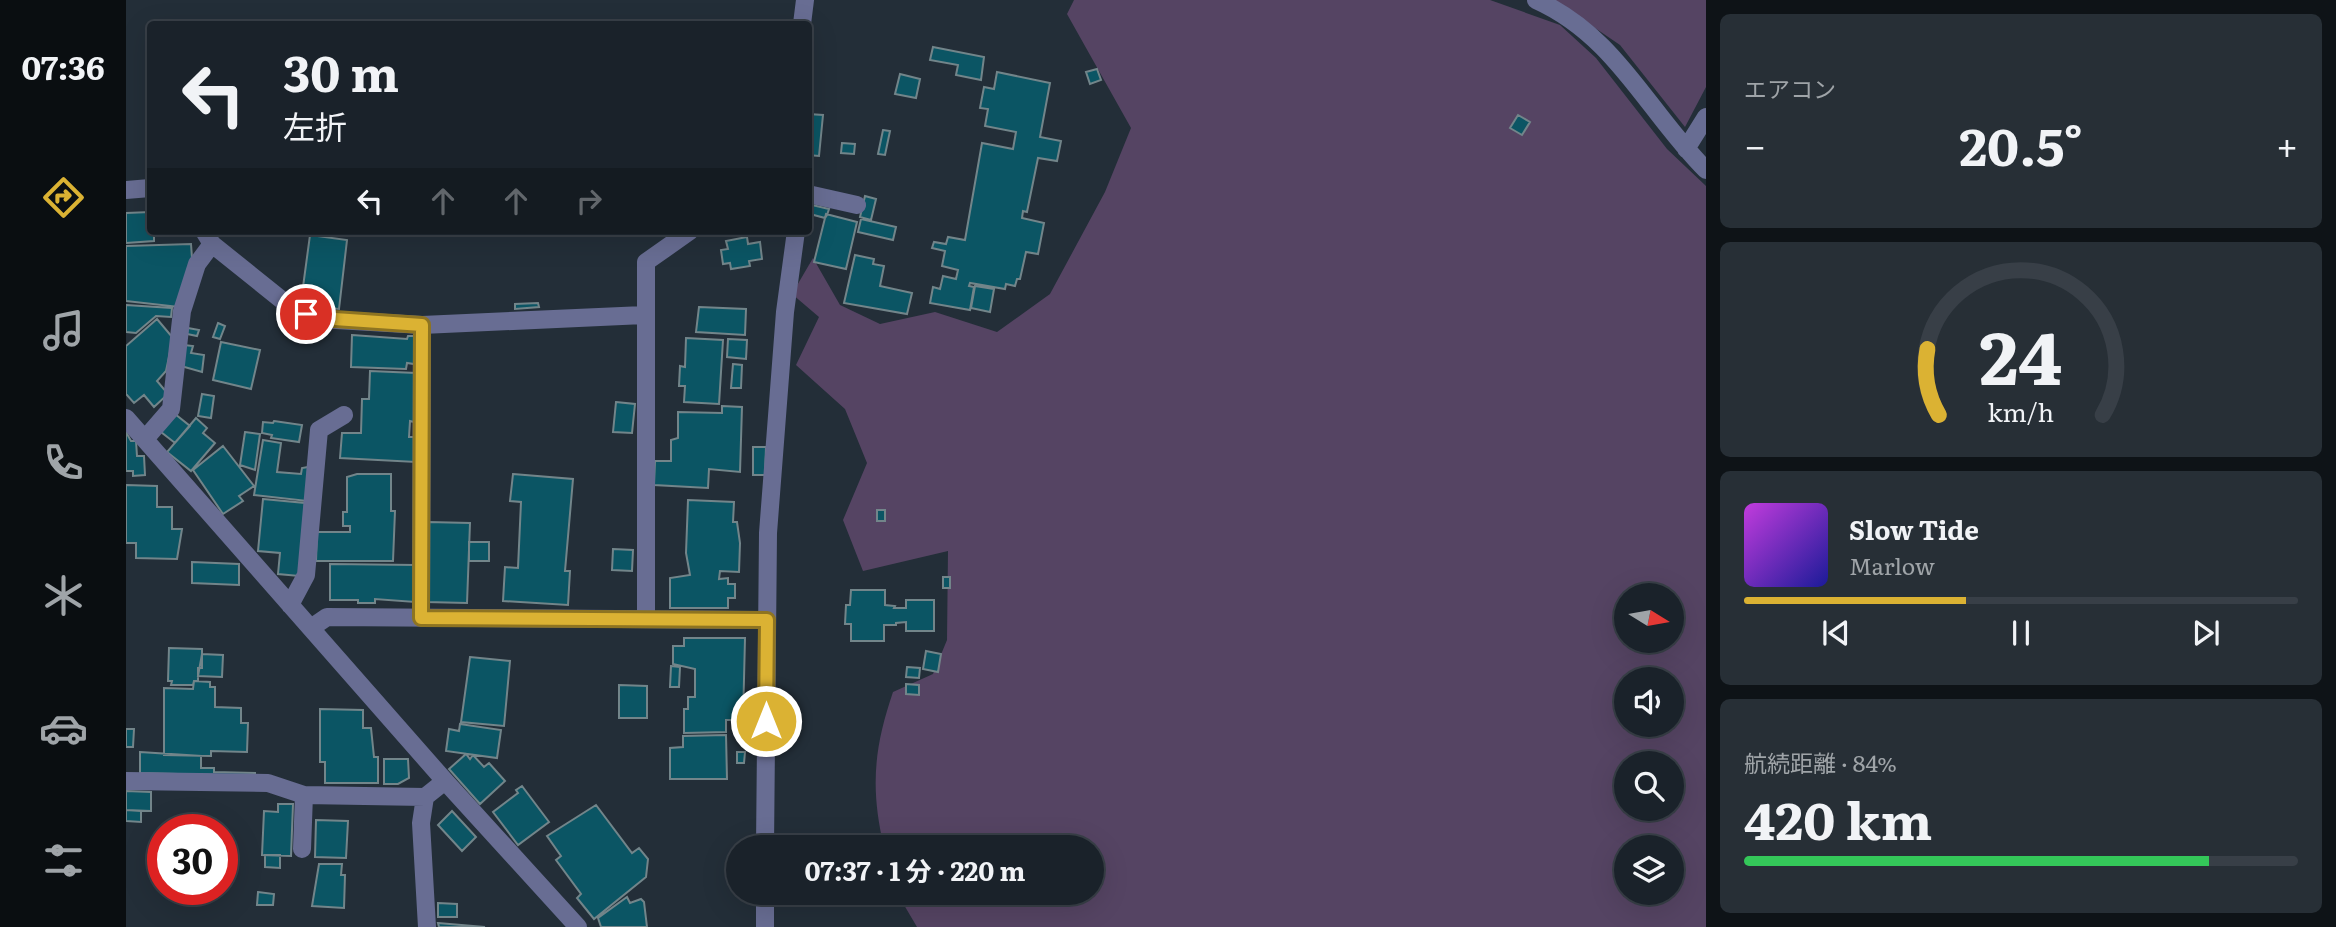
<!DOCTYPE html>
<html lang="ja">
<meta charset="utf-8">
<style>
body{margin:0;font-family:Literata,"Noto Sans JP",serif;background:#272f36;color:#f1f3f6;height:100vh;display:flex;flex-direction:column;font-size:26px;white-space:nowrap}
*{box-sizing:border-box;margin:0}
p{font-size:23px;color:#9fa4a8}
.icon{flex:none;width:38px;height:38px;fill:none;stroke:currentColor;stroke-width:2;stroke-linecap:round;stroke-linejoin:round}
.map{position:relative;flex:1;overflow:hidden}
.details{display:flex;flex-direction:column;gap:14px;padding:14px;background:#0e1317;width:630px}
.details>*{flex:none}
.banner{position:absolute;left:21px;top:21px;width:665px;height:214px;border-radius:7px;box-shadow:0 7px 28px #0002,0 0 0 2px #383f47;background:#1a222a;color:#f1f3f6;overflow:hidden}
.needle{width:46px;rotate:101deg}
.tools{position:absolute;left:1488px;top:583px;display:grid;gap:14px}
.tools a{display:grid;place-items:center;width:70px;height:70px;border-radius:50%;background:#1a222a;box-shadow:0 7px 28px #0002,0 0 0 2px #383f47;font-size:35px}
.speed{position:absolute;left:21px;top:814px;display:flex;gap:14px;font-size:35px;font-weight:700;text-align:center}
.speed>*{display:grid;place-content:center;width:91px;height:91px;border-radius:50%;background:#1a222a;box-shadow:0 7px 28px #0002,0 0 0 2px #383f47;line-height:1}
.speed .limit{border:10px solid #d22;background:#fff;color:#111}
.pin{position:absolute;display:grid;place-items:center;width:60px;height:60px;color:#fff;margin:-30px;border:4px solid #fff;border-radius:50%;box-shadow:0 2px 7px #0007}
.me{position:absolute;width:77px;margin:-38px;rotate:0deg;stroke-linejoin:round;filter:drop-shadow(0 0 5px #0008)}
.turn{display:flex;align-items:center;gap:24px;height:147px;padding:0 21px;font-size:32px}
.turn .icon{width:91px;height:91px;stroke-width:2.5}
.turn b{display:block;font-size:49px;line-height:60px}
.lanes{display:flex;align-items:center;height:66px;padding:0 21px;background:#0003;justify-content:center;gap:35px;direction:ltr}
.lanes .off{opacity:.35}
.big{font-size:52px;font-weight:700;line-height:1.1}
.details .tile{flex:1;display:flex;flex-direction:column;justify-content:center;gap:10px;min-width:0;padding:0 24px;border-radius:10px;background:#272f36}
.details .dial{align-items:center;gap:0}
.dial svg{height:182px;overflow:visible;fill:none;stroke:#383f47;stroke-width:7;stroke-linecap:round;text-anchor:middle}
.dial text{fill:#f1f3f6;stroke:none}
.song{display:flex;align-items:center;gap:21px}
.cover{width:84px;height:84px;border-radius:10px;background:linear-gradient(135deg,hsl(290 70% 55%),hsl(240 70% 35%))}
.played{height:7px;border-radius:4px;background:linear-gradient(90deg,#dbb233 40%,#383f47 40%)}
.keys{display:flex;justify-content:space-around;direction:ltr}
.heat{display:flex;justify-content:space-between;align-items:center;font-size:38px;direction:ltr}
.charge{height:10px;border-radius:5px;background:linear-gradient(90deg,#34c759 84%,#383f47 0)}
.trip{position:absolute;left:600px;top:835px;width:378px;height:70px;border-radius:35px;background:#1a222a;box-shadow:0 7px 28px #0002,0 0 0 2px #383f47;font-weight:700;line-height:70px;text-align:center}
main{display:flex;flex:1;min-height:0}
.menu{display:flex;flex-direction:column;width:126px;justify-content:space-around;align-items:center;background:#0a0e11;color:#9fa4a8}
.menu .icon{width:49px;height:49px}
.menu .selected{color:#dbb233}
.menu b{font-size:32px;color:#f1f3f6}
.map>svg:first-child{display:block}
</style>
<main>
<nav class="menu">
<b>07:36</b>
<svg class="icon selected" aria-label="directions" viewBox="0 0 24 24"><path d="M12 3l9 9-9 9-9-9zM9 14v-3h6M13 9l2 2-2 2"/></svg>
<svg class="icon" aria-label="music" viewBox="0 0 24 24"><path d="M9 18V5l10-2v13"/><circle cx="6" cy="18" r="3"/><circle cx="16" cy="16" r="3"/></svg>
<svg class="icon" aria-label="phone" viewBox="0 0 24 24"><path d="M5 4h4l2 5-3 2q2 4 5 5l2-3 5 2v4C11 20 4 13 5 4z"/></svg>
<svg class="icon" aria-label="climate" viewBox="0 0 24 24"><path d="M12 3v18M4 7l16 10M4 17L20 7"/></svg>
<svg class="icon" aria-label="car" viewBox="0 0 24 24"><path d="M5 17H2v-5l4-1 3-4h7l3 4 3 1v5h-3M9 17h6M6 11h13"/><circle cx="7" cy="17" r="2"/><circle cx="17" cy="17" r="2"/></svg>
<svg class="icon" aria-label="filters" viewBox="0 0 24 24"><path d="M4 7h16M4 17h16"/><circle cx="9" cy="7" r="2"/><circle cx="15" cy="17" r="2"/></svg>
</nav>
<div class="map">
<svg width="1580" height="927" viewBox="0 0 1580 927">
<rect width="100%" height="100%" fill="#232e38"/>
<path fill="#554463" fill-rule="evenodd" d="M948,0H1364L1434,25L1470,58L1541,149L1580,186V927H791L771,893L966,892V847H758C744,788 748,748 767,692L807,674L821,640L822,551L737,571L717,520L741,463L719,409L670,365L693,317L666,294L687,258L714,305L754,324L809,312L871,332L924,294L979,192L1005,128L941,14ZM1500,595H1545V640H1500ZM1500,679H1545V724H1500ZM1500,763H1545V808H1500ZM1500,847H1545V892H1500Z
M1428,0H1580V87L1559,127L1494,45Z"/>
<path fill="#0b5564" stroke="#72858a" stroke-width="2" d="M807,47L858,57L855,80L830,75L832,65L804,60Z
M971,69L975,80L964,84L960,72Z
M871,72L924,83L914,137L935,141L931,161L912,158L901,212L897,211L896,218L918,223L912,254L900,252L894,279H891L889,286L880,284L879,289L844,283L843,286L848,287L844,310L804,303L807,287L814,289L817,276L830,279L832,270L816,266L819,251L806,248L808,242L820,244L822,237L839,240L856,143L887,149L890,132L859,126L862,109L854,108L858,87L868,89Z
M774,74L794,79L790,98L769,94Z
M682,114L697,115L693,156L682,155Z
M1392,115L1404,122L1396,135L1384,128Z
M757,130L764,131L759,155L752,154Z
M716,143L729,144L728,154L715,153Z
M739,196L750,199L745,220L734,217Z
M686,205L703,209L701,215L699,218L684,214Z
M24,212V231H28V241L0,243V213Z
M700,214L731,222L720,269L688,262Z
M735,219L770,227L767,240L732,232Z
M193,231H232L231,236Z
M184,235L221,240L213,309L181,306L183,288L177,287Z
M621,237L622,244L634,242L636,259L623,261L624,266L605,269L604,263L597,264L595,250L602,249L600,241Z
M65,244L66,258L53,307L0,301V246Z
M729,255L748,259L747,264L758,266L754,286L786,293L781,314L718,303Z
M849,286L868,289L864,312L845,308Z
M412,303L413,307L389,309V304Z
M0,305L46,308L45,317L30,316L10,333L0,332Z
M573,307L620,309L619,335L570,332Z
M31,319L47,338L40,371L31,381L42,394L28,407L18,395L8,403L0,394V346Z
M92,323L99,326L94,339L87,337Z
M62,328L73,330L71,336L61,334Z
M226,335L281,339L282,336H289L288,364L281,363L280,369L225,367Z
M560,338L597,340L593,404L558,402L559,386H553L554,366L559,367Z
M602,339L621,340L620,359L601,357Z
M95,342L134,350L125,389L87,380Z
M58,345L67,346L65,353L78,355L76,372L55,366Z
M607,364L616,365L615,388H605Z
M244,371L290,373L288,422L284,421L283,437H291L290,462L214,458L216,433H235L236,399H243Z
M76,394L88,396L85,418L72,416Z
M490,402L509,404L506,433L487,432Z
M596,406L616,407L614,472L583,469L582,488L528,485L529,461H545V440L552,438V412L596,413Z
M49,414L64,426L49,443L35,432Z
M70,418L81,428L77,433L89,443L65,471L41,452Z
M148,421L176,425L173,442L145,438L146,435L136,433L137,422L147,423Z
M0,432L5,441H10L11,456H18L19,475L7,476V471H0Z
M119,432L134,434L129,470L114,465Z
M137,440L155,443L151,472L175,474L176,468L182,467L181,501L128,495Z
M97,446L128,486L113,496L117,501L97,514L67,470Z
M627,447H640L639,475H627Z
M231,474H265V511H269L267,561H190L191,532H224V526H217V512H221V477Z
M387,474L447,479L439,571H444L442,605L377,601L379,567L392,568L395,502L384,501Z
M0,485L31,486V507H46V529H56L51,559L10,558V543H0Z
M137,499L179,503L173,576L152,574L154,553L132,551Z
M562,500L608,502L607,522H611L614,543L613,572L594,571L593,579L602,578V584H609V598H602V608H544V578L564,575L560,553Z
M751,510H759V521H751Z
M302,522L344,523L341,603L300,602Z
M343,542H363V561H343Z
M487,549L507,550L506,571L486,570Z
M66,562L113,564V585L66,583Z
M204,564L289,565V602L249,599V603H232V600H204Z
M817,577H824V588H817Z
M725,590H759V605L769,606L768,608H780V600H808V631H780V622L770,623V625H758V641H725V624H719L720,605H724Z
M558,638H619L617,720H600V732L558,733V709H562V697H569V669L547,664V646H558Z
M43,648L76,649V668H72V681H68L67,685H45L46,681H42Z
M800,651L815,654L812,672L797,669Z
M76,654L97,655L96,677L72,676Z
M344,657L384,661L378,726L335,722Z
M545,666L554,667L553,687H544Z
M781,667L794,668L793,678L780,677Z
M68,681L84,682V687H89V707L115,708V723H122L121,752L85,751V756L38,755V688L67,689Z
M780,684L793,685V695L780,694Z
M493,685L521,686V718H493Z
M194,709L237,710V728H245L248,757H252V783H199V762H194Z
M334,724L375,730L371,758L320,751L323,729L333,731Z
M0,729H8L7,747H0Z
M600,735L601,779H544V748L557,747V736Z
M14,752L75,756V768H88V772L129,773V776L14,773Z
M611,752H619L618,763H611Z
M340,754L344,759L347,755L358,767L363,763L379,781L354,804L323,769Z
M258,759H282L283,778L272,784H258Z
M396,786L423,822L392,845L367,812L392,793L390,790Z
M0,791L25,792V811L0,810Z
M152,804H167L165,856L136,855L138,811L152,812Z
M470,805L506,853L513,848L522,859L520,877L468,919L451,898L455,894L430,860L435,856L421,836Z
M0,810L15,811V822L0,821Z
M326,811L350,837L336,851L312,825Z
M190,820L222,821L220,858L189,857Z
M139,855H154V868L139,867Z
M193,864H216L215,875H219L218,908L186,906Z
M132,892L148,894L147,905H131Z
M501,897L504,903L515,899L518,902L521,927H475L472,918Z
M312,903L331,904V917H312Z
M312,923L359,927H313Z"/>
<g fill="none" stroke-linecap="round" stroke-linejoin="round">
<path stroke="#686d93" stroke-width="18" d="M1410,0C1490,36 1521,111 1580,170
M676,24L679,0
M1560,149L1580,117
M0,190L24,188
M682,194L731,205
M78,231L86,244L167,309L193,319L296,325L518,315
M0,418L319,781L452,927
M19,439L45,409L56,311L71,264L86,244
M164,605L180,575L193,430L218,415
M295,618L296,325
M520,619V262L564,231
M185,628L201,617L641,620
M0,781L142,783L178,795L299,797L319,781
M299,797L295,823L301,927
M639,847L642,533L659,312L670,231
M176,849L178,795
M639,927V892"/>
</g>
<g fill="none" stroke-linecap="round" stroke-linejoin="round">
<g stroke="#8e7421" stroke-width="18">
<path id="route" d="M180,314L194,318L296,325L295,618L641,620L640,721"/>
</g>
<use href="#route" stroke="#dbb233" stroke-width="12"/>
</g>
</svg>
<div class="tools">
<a><svg class="needle" viewBox="-14 -14 28 28"><path d="M0-13l5 13h-10z" fill="#e53935"/><path d="M0 13l5-13h-10z" fill="#9fa4a8"/></svg></a>
<a><svg class="icon" aria-label="sound" viewBox="0 0 24 24"><path d="M4 9h4l5-4v14l-5-4H4zM17 9q2 3 0 6"/></svg></a>
<a><svg class="icon" aria-label="search" viewBox="0 0 24 24"><circle cx="10" cy="10" r="6"/><path d="M15 15l6 6"/></svg></a>
<a><svg class="icon" aria-label="layers" viewBox="0 0 24 24"><path d="M12 4l9 5-9 5-9-5zM3 14l9 5 9-5"/></svg></a>
</div>
<div class="speed"><div class="limit">30</div></div>
<div class="pin" style="left:180px;top:314px;background:#d93025"><svg class="icon" aria-label="arrive" viewBox="0 0 24 24"><path d="M6 21V4h12l-3 4 3 4H6"/></svg></div>
<svg class="me" style="left:640px;top:721px" viewBox="-20 -20 40 40"><circle r="17" fill="#dbb233" stroke="#fff" stroke-width="3"/><path d="M0-11L8 9 0 5-8 9z" fill="#fff"/></svg>
<div class="trip">07:37 · 1 分 · 220 m</div>
<div class="banner">
<div class="turn"><svg class="icon" aria-label="left" viewBox="0 0 24 24"><path d="M17 20v-9H6M10 6l-5 5 5 5"/></svg><div><b>30 m</b>左折</div></div>
<div class="lanes"><svg class="icon" aria-label="left" viewBox="0 0 24 24"><path d="M17 20v-9H6M10 6l-5 5 5 5"/></svg><svg class="icon off" aria-label="ahead" viewBox="0 0 24 24"><path d="M12 20V5M6 11l6-6 6 6"/></svg><svg class="icon off" aria-label="ahead" viewBox="0 0 24 24"><path d="M12 20V5M6 11l6-6 6 6"/></svg><svg class="icon off" aria-label="right" viewBox="0 0 24 24"><path d="M7 20v-9h11M14 6l5 5-5 5"/></svg></div>
</div>
</div>
<section class="details">
<div class="tile"><p>エアコン</p>
<div class="heat"><a>−</a><b class="big">20.5°</b><a>+</a></div>
</div>
<div class="tile dial"><svg viewBox="0 0 100 80">
<path d="M14 69A42 42 0 1 1 86 69"/>
<path d="M14 69A42 42 0 0 1 9 40" stroke="#dbb233"/>
<text x="50" y="56" font-size="32" font-weight="700">24</text>
<text x="50" y="72" font-size="11">km/h</text>
</svg></div>
<div class="tile">
<div class="song"><i class="cover"></i><div><b>Slow Tide</b><p>Marlow</p></div></div>
<div class="played"></div>
<div class="keys"><svg class="icon" aria-label="previous" viewBox="0 0 24 24"><path d="M18 5L8 12l10 7zM5 5v14"/></svg><svg class="icon" aria-label="pause" viewBox="0 0 24 24"><path d="M8 5v14M16 5v14"/></svg><svg class="icon" aria-label="next" viewBox="0 0 24 24"><path d="M6 5l10 7-10 7zM19 5v14"/></svg></div>
</div>
<div class="tile"><p>航続距離 · 84%</p><b class="big">420 km</b><div class="charge"></div></div>
</section>
</main>
